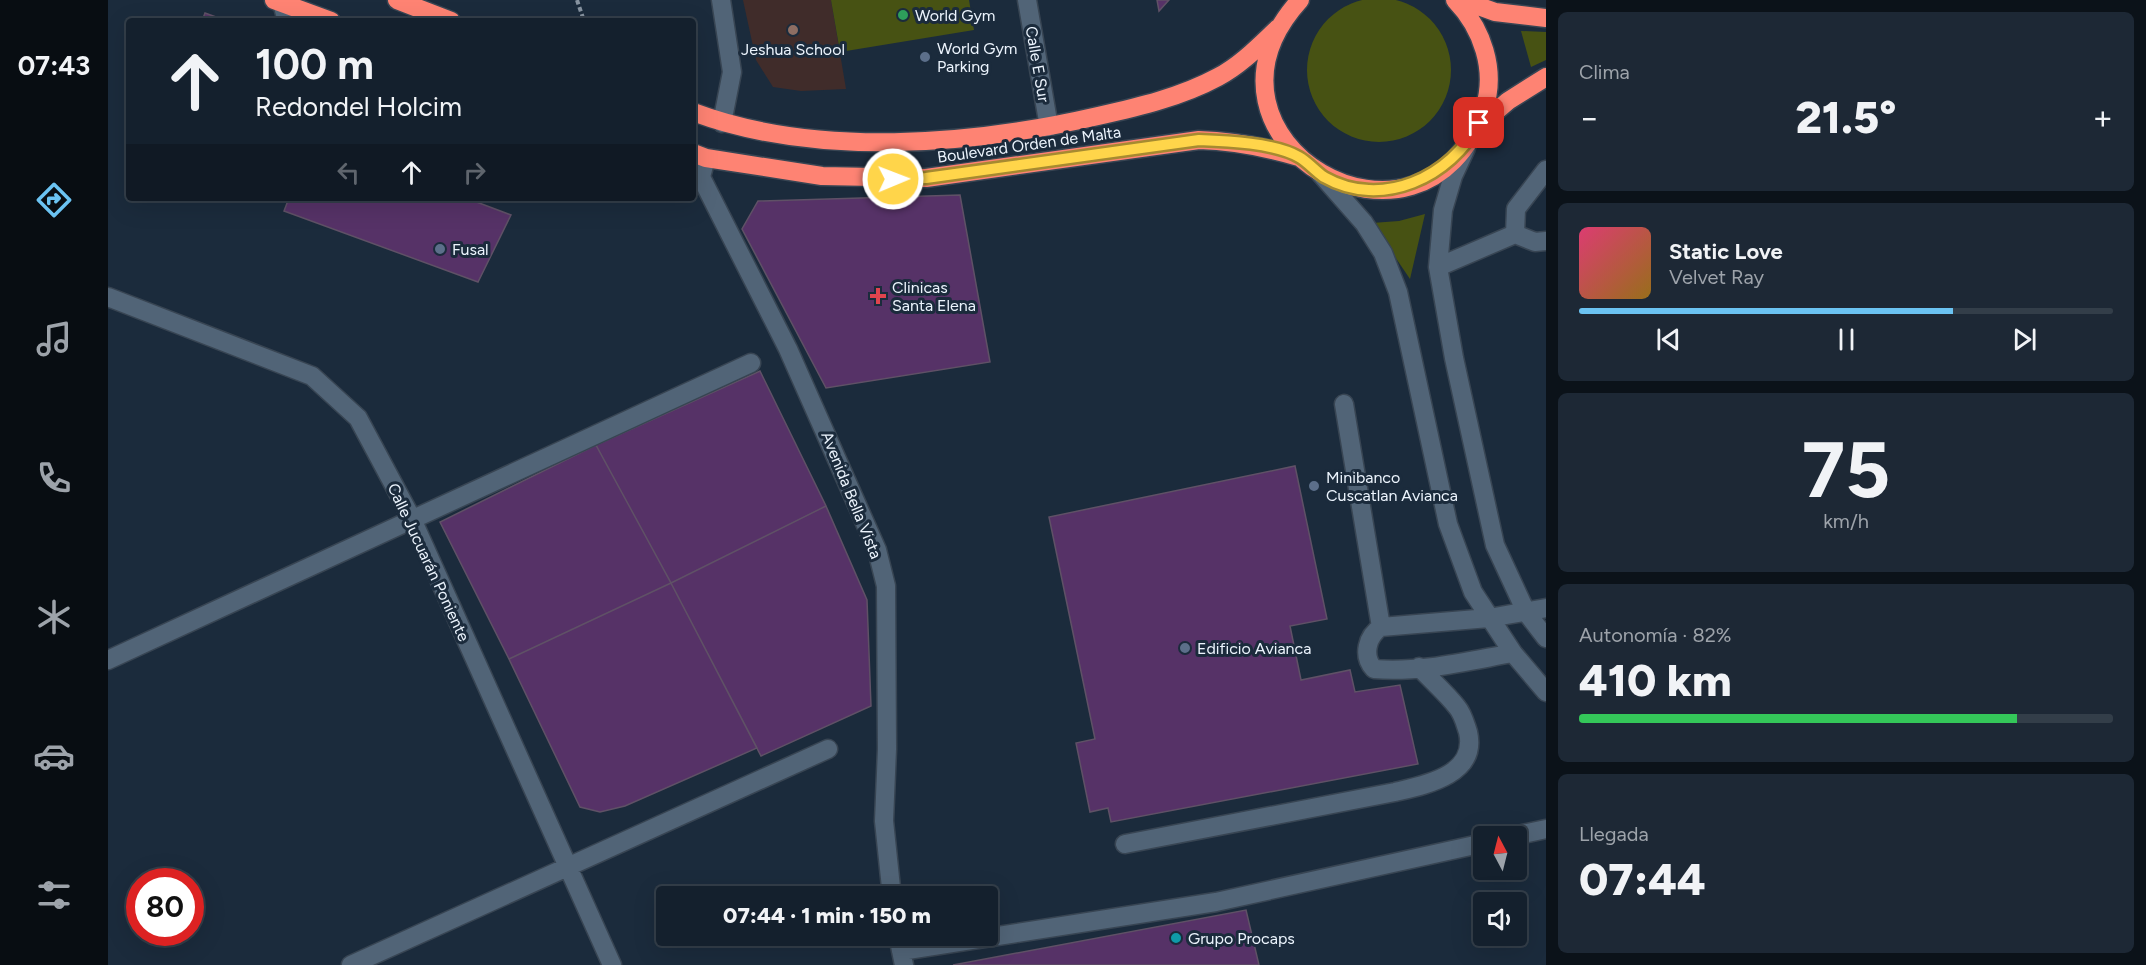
<!DOCTYPE html>
<html lang="es">
<meta charset="utf-8">
<style>
body{margin:0;font-family:Figtree,sans-serif;background:#1d2835;color:#f1f3f6;height:100vh;display:flex;flex-direction:column;font-size:22px;white-space:nowrap}
*{box-sizing:border-box;margin:0}
p{font-size:20px;color:#9da3aa}
.icon{flex:none;width:33px;height:33px;fill:none;stroke:currentColor;stroke-width:2;stroke-linecap:round;stroke-linejoin:round}
.map{position:relative;flex:1;overflow:hidden}
.side{display:flex;flex-direction:column;gap:12px;padding:12px;background:#0b1219;width:600px}
.side>*{flex:none}
.guide{position:absolute;left:18px;top:18px;width:570px;height:183px;border-radius:6px;box-shadow:0 6px 24px #0002,0 0 0 2px #333e49;background:#14202d;color:#f1f3f6;overflow:hidden}
.needle{width:39px;rotate:353deg}
.tools{position:absolute;left:1365px;top:826px;display:grid;gap:12px}
.tools a{display:grid;place-items:center;width:54px;height:54px;border-radius:6px;background:#14202d;box-shadow:0 6px 24px #0002,0 0 0 2px #333e49;font-size:30px}
.speed{position:absolute;left:18px;top:868px;display:flex;gap:12px;font-size:30px;font-weight:700;text-align:center}
.speed>*{display:grid;place-content:center;width:78px;height:78px;border-radius:50%;background:#14202d;box-shadow:0 6px 24px #0002,0 0 0 2px #333e49;line-height:1}
.speed .limit{border:9px solid #d22;background:#fff;color:#111}
.pin{position:absolute;display:grid;place-items:center;width:51px;height:51px;color:#fff;margin:-26px;border-radius:12px;box-shadow:0 3px 9px #0006}
.me{position:absolute;width:66px;margin:-33px;rotate:89deg;stroke-linejoin:round;filter:drop-shadow(0 0 4px #0008)}
.turn{display:flex;align-items:center;gap:21px;height:126px;padding:0 30px;font-size:27px}
.turn .icon{width:78px;height:78px;stroke-width:2.5}
.turn b{display:block;font-size:42px;line-height:51px}
.lanes{display:flex;align-items:center;height:57px;padding:0 30px;background:#0003;justify-content:center;gap:30px;direction:ltr}
.lanes .off{opacity:.35}
.big{font-size:45px;font-weight:800;line-height:1.1}
.side .widget{flex:1;display:flex;flex-direction:column;justify-content:center;gap:9px;min-width:0;padding:0 21px;border-radius:9px;background:#1d2835}
.side .dial{align-items:center;gap:0}
.dial b{font-size:78px;line-height:1}
.song{display:flex;align-items:center;gap:18px}
.cover{width:72px;height:72px;border-radius:9px;background:linear-gradient(135deg,hsl(340 70% 55%),hsl(40 70% 35%))}
.played{height:6px;border-radius:3px;background:linear-gradient(90deg,#6bc3f2 70%,#333e49 70%)}
.keys{display:flex;justify-content:space-around;direction:ltr}
.heat{display:flex;justify-content:space-between;align-items:center;font-size:33px;direction:ltr}
.charge{height:9px;border-radius:4px;background:linear-gradient(90deg,#34c759 82%,#333e49 0)}
.trip{position:absolute;left:548px;top:886px;width:342px;height:60px;border-radius:6px;background:#14202d;box-shadow:0 6px 24px #0002,0 0 0 2px #333e49;font-weight:800;line-height:60px;text-align:center}
main{display:flex;flex:1;min-height:0}
.menu{display:flex;flex-direction:column;width:108px;justify-content:space-around;align-items:center;background:#080d12;color:#9da3aa}
.menu .icon{width:42px;height:42px}
.menu .active{color:#6bc3f2}
.menu b{font-size:27px;color:#f1f3f6}
.map>svg:first-child{display:block}
</style>
<main>
<nav class="menu">
<b>07:43</b>
<svg class="icon active" aria-label="directions" viewBox="0 0 24 24"><path d="M12 3l9 9-9 9-9-9zM9 14v-3h6M13 9l2 2-2 2"/></svg>
<svg class="icon" aria-label="music" viewBox="0 0 24 24"><path d="M9 18V5l10-2v13"/><circle cx="6" cy="18" r="3"/><circle cx="16" cy="16" r="3"/></svg>
<svg class="icon" aria-label="phone" viewBox="0 0 24 24"><path d="M5 4h4l2 5-3 2q2 4 5 5l2-3 5 2v4C11 20 4 13 5 4z"/></svg>
<svg class="icon" aria-label="climate" viewBox="0 0 24 24"><path d="M12 3v18M4 7l16 10M4 17L20 7"/></svg>
<svg class="icon" aria-label="car" viewBox="0 0 24 24"><path d="M5 17H2v-5l4-1 3-4h7l3 4 3 1v5h-3M9 17h6M6 11h13"/><circle cx="7" cy="17" r="2"/><circle cx="17" cy="17" r="2"/></svg>
<svg class="icon" aria-label="filters" viewBox="0 0 24 24"><path d="M4 7h16M4 17h16"/><circle cx="9" cy="7" r="2"/><circle cx="15" cy="17" r="2"/></svg>
</nav>
<div class="map">
<svg width="1438" height="965" viewBox="0 0 1438 965">
<rect width="100%" height="100%" fill="#1b2b3c"/>
<path fill="#402c2a" d="M635,0H723L738,89L693,91L665,87L648,60Z"/>
<path fill="#475213" d="M1199 70a72 72 0 1 1 144 0a72 72 0 1 1-144 0Z
M723,0H861L866,30L732,52Z
M1413,31L1438,32V60L1423,67Z
M1317,214L1302,279L1264,223L1291,221Z"/>
<path fill="#563267" stroke="#5f5166" stroke-width="1.5" d="M1049,0H1061L1051,11Z
M97,13L119,21H94Z
M852,195L882,362L718,388L634,229L650,201Z
M181,198H358L403,215L370,282L176,211Z
M652,371L718,506L563,583L488,445Z
M488,445L563,583L401,659L332,522Z
M1187,466L1219,619L1182,626L1193,680L1242,670L1247,692L1292,685L1310,764L1003,822L1000,808L982,812L968,743L987,739L941,517Z
M718,506L759,600L763,706L653,756L563,583Z
M563,583L649,748L517,806L492,812L472,807L401,659Z
M1138,910L1151,965H845Z"/>
<g fill="none" stroke-linecap="round" stroke-linejoin="round">
<g stroke="#384553" stroke-width="21">
<path id="minor" d="M613,0L624,72L614,123
M919,0L941,127
M174,3L179,21
M1358,148L1345,176L1335,210L1330,267L1346,358L1387,545L1418,612L1438,638
M598,158L593,177L680,349L769,550L778,586L779,749L776,821L784,897
M1212,173L1256,223L1275,253L1290,292L1340,524L1365,592L1405,653L1438,692
M1407,234L1408,209L1438,170
M1330,267L1407,234L1427,242L1438,241
M0,297L204,376L250,418L304,519L504,965
M1236,404L1273,627
M1405,653C1360,661 1312,673 1266,669C1254,656 1259,636 1273,627L1381,618L1438,608
M0,660L643,363
M1401,837L1438,829
M1017,844L1287,792C1317,785 1370,775 1360,732C1357,723 1355,714 1349,707C1338,693 1323,680 1311,667
M790,936L796,965
M793,951L1108,902L1376,843
M243,965L720,749"/>
</g>
<g stroke="#384553" stroke-width="21">
<path id="highway" d="M166,0L223,21
M289,0L343,21
M1192,0C1065,140 1315,285 1376,109C1389,70 1374,28 1347,0
M1354,0L1387,12L1438,18
M585,112C708,158 864,145 990,116C1030,107 1073,97 1110,77C1133,65 1152,45 1170,28
M1370,127L1400,101L1438,77
M585,153L598,158L714,176L818,178L1091,140C1126,141 1157,147 1191,157"/>
</g>
<path stroke="#8793a0" stroke-width="4" stroke-dasharray="4.5 3" stroke-linecap="butt" d="M469,0L476,21"/>
<use href="#minor" stroke="#516477" stroke-width="18"/>
<use href="#highway" stroke="#fe8373" stroke-width="18"/>
</g>
<g fill="none" stroke-linecap="round" stroke-linejoin="round">
<g stroke="#a68a30" stroke-width="15">
<path id="route" d="M785,179L818,178L1091,140C1119,141 1167,143 1191,157C1200,162 1207,171 1216,177C1274,210 1343,177 1371,123"/>
</g>
<use href="#route" stroke="#ffd54a" stroke-width="10"/>
</g>
<circle fill="#2e9e5b" stroke="#1b2b3c" stroke-width="2" cx="795" cy="15" r="6"/>
<circle fill="#8d6e63" stroke="#1b2b3c" stroke-width="2" cx="685" cy="30" r="6"/>
<g fill="#5c6f8a" stroke="#1b2b3c" stroke-width="2">
<circle cx="817" cy="57" r="6"/>
<circle cx="332" cy="249" r="6"/>
<circle cx="1206" cy="486" r="6"/>
<circle cx="1077" cy="648" r="6"/>
</g>
<path fill="#e0444e" stroke="#1b2b3c" stroke-width="2" d="M767 287h6v6h6v6h-6v6h-6v-6h-6v-6h6z"/>
<circle fill="#0f9aa8" stroke="#1b2b3c" stroke-width="2" cx="1068" cy="938" r="6"/>
<g text-anchor="middle" stroke-width="6" stroke-linejoin="round" paint-order="stroke">
<g font-size="16" fill="#ecf4fd" stroke="#1b2b3c" text-anchor="start">
<text x="807" y="21">World Gym</text>
<text x="829" y="54">World Gym<tspan x="829" dy="18">Parking</tspan></text>
<text x="685" y="55" text-anchor="middle">Jeshua School</text>
<text x="344" y="255">Fusal</text>
<text x="784" y="293">Clinicas<tspan x="784" dy="18">Santa Elena</tspan></text>
<text x="1218" y="483">Minibanco<tspan x="1218" dy="18">Cuscatlan Avianca</tspan></text>
<text x="1089" y="654">Edificio Avianca</text>
<text x="1080" y="944">Grupo Procaps</text>
</g>
<g font-size="16" fill="#ecf4fd" stroke="#1b2b3c">
<text transform="translate(930 64) rotate(80)" y="6">Calle E Sur</text>
<text transform="translate(921 144) rotate(-8)" y="6">Boulevard Orden de Malta</text>
<text transform="translate(744 495) rotate(68)" y="6">Avenida Bella Vista</text>
<text transform="translate(321 562) rotate(65)" y="6">Calle Jucuarán Poniente</text>
</g>
</g>
</svg>
<div class="tools">
<a><svg class="needle" viewBox="-14 -14 28 28"><path d="M0-13l5 13h-10z" fill="#e53935"/><path d="M0 13l5-13h-10z" fill="#9da3aa"/></svg></a>
<a><svg class="icon" aria-label="sound" viewBox="0 0 24 24"><path d="M4 9h4l5-4v14l-5-4H4zM17 9q2 3 0 6"/></svg></a>
</div>
<div class="speed"><div class="limit">80</div></div>
<div class="pin" style="left:1371px;top:123px;background:#d93025"><svg class="icon" aria-label="arrive" viewBox="0 0 24 24"><path d="M6 21V4h12l-3 4 3 4H6"/></svg></div>
<svg class="me" style="left:785px;top:179px" viewBox="-20 -20 40 40"><circle r="17" fill="#ffd54a" stroke="#fff" stroke-width="3"/><path d="M0-11L8 9 0 5-8 9z" fill="#fff"/></svg>
<div class="trip">07:44 · 1 min · 150 m</div>
<div class="guide">
<div class="turn"><svg class="icon" aria-label="ahead" viewBox="0 0 24 24"><path d="M12 20V5M6 11l6-6 6 6"/></svg><div><b>100 m</b>Redondel Holcim</div></div>
<div class="lanes"><svg class="icon off" aria-label="left" viewBox="0 0 24 24"><path d="M17 20v-9H6M10 6l-5 5 5 5"/></svg><svg class="icon" aria-label="ahead" viewBox="0 0 24 24"><path d="M12 20V5M6 11l6-6 6 6"/></svg><svg class="icon off" aria-label="right" viewBox="0 0 24 24"><path d="M7 20v-9h11M14 6l5 5-5 5"/></svg></div>
</div>
</div>
<section class="side">
<div class="widget"><p>Clima</p>
<div class="heat"><a>−</a><b class="big">21.5°</b><a>+</a></div>
</div>
<div class="widget">
<div class="song"><i class="cover"></i><div><b>Static Love</b><p>Velvet Ray</p></div></div>
<div class="played"></div>
<div class="keys"><svg class="icon" aria-label="previous" viewBox="0 0 24 24"><path d="M18 5L8 12l10 7zM5 5v14"/></svg><svg class="icon" aria-label="pause" viewBox="0 0 24 24"><path d="M8 5v14M16 5v14"/></svg><svg class="icon" aria-label="next" viewBox="0 0 24 24"><path d="M6 5l10 7-10 7zM19 5v14"/></svg></div>
</div>
<div class="widget dial"><b>75</b><p>km/h</p></div>
<div class="widget"><p>Autonomía · 82%</p><b class="big">410 km</b><div class="charge"></div></div>
<div class="widget"><p>Llegada</p><b class="big">07:44</b></div>
</section>
</main>
